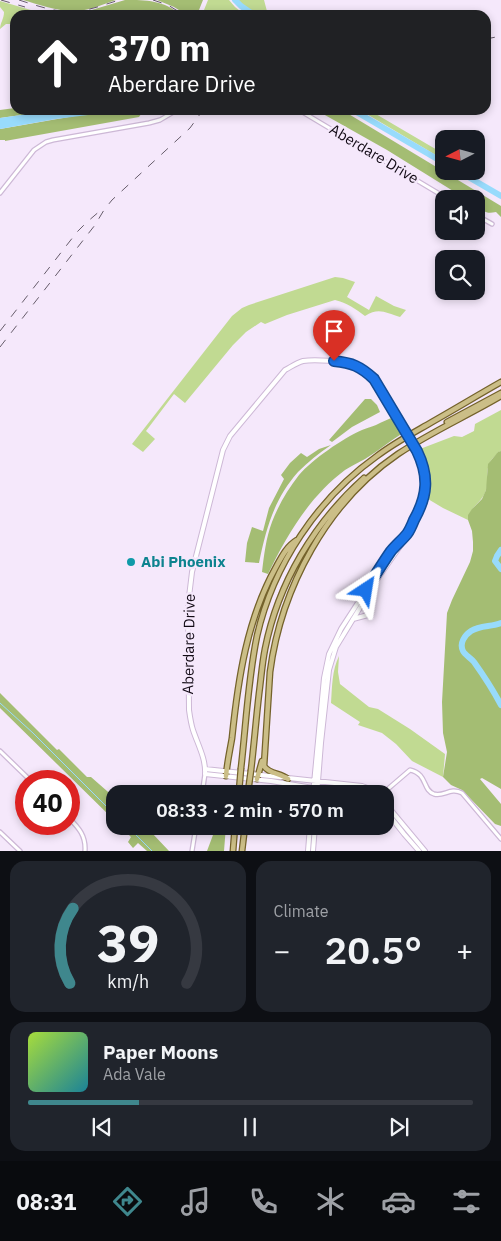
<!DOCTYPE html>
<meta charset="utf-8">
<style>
body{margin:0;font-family:"IBM Plex Sans",sans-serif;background:#20242c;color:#f1f3f6;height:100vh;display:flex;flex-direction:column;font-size:19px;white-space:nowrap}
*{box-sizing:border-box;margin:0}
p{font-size:16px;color:#9ea1a6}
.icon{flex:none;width:28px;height:28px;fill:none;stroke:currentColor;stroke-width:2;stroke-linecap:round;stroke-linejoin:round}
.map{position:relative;height:851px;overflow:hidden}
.side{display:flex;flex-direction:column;gap:10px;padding:10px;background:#0d0f14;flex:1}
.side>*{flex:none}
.guide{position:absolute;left:10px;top:10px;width:481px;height:105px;border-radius:15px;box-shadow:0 2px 8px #0003;background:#202124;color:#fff;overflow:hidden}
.needle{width:32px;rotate:264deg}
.controls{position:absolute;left:435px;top:130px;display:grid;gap:10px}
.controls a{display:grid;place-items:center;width:50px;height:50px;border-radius:10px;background:#171b24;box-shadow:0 2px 8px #0003;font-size:25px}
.speed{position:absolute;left:15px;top:770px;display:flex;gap:10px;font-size:25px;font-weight:700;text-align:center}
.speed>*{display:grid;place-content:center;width:65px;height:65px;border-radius:50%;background:#171b24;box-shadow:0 2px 8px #0003;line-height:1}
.speed .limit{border:8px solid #d22;background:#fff;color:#111}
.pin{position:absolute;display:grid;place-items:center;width:42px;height:42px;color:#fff;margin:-51px -21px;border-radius:50% 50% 50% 0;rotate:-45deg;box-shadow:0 0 5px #0007}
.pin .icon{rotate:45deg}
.me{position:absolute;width:55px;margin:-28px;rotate:33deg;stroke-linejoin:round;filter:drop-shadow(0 0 4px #0008)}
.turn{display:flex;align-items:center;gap:18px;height:105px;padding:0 15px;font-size:22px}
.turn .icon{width:65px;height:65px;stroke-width:2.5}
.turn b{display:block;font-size:35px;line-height:42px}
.big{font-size:38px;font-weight:600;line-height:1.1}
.side .widget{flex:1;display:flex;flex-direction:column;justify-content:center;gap:8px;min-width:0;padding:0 18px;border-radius:15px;background:#20242c}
.side .dial{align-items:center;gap:0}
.dial svg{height:130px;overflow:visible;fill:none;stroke:#363941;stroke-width:7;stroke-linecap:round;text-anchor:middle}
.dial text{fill:#f1f3f6;stroke:none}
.song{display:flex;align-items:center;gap:15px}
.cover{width:60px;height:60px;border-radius:8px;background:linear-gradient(135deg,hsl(80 70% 55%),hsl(190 70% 35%))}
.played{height:5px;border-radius:2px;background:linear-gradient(90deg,#3f878d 25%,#363941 25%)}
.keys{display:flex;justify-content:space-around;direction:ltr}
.heat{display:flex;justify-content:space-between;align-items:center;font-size:28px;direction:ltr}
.side .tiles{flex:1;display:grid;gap:10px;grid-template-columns:1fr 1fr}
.widget:last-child{grid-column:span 2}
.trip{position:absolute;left:106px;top:785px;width:288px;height:50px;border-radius:15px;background:#171b24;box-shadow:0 2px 8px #0003;font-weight:600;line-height:50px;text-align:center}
.dock{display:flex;height:80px;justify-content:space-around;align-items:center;background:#090b0e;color:#9ea1a6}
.dock .icon{width:35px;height:35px}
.dock .current{color:#3f878d}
.dock b{font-size:22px;color:#f1f3f6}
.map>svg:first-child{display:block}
</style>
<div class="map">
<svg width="501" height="851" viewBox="0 0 501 851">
<rect width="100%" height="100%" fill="#f5e8fb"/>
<path fill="#c1da92" d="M208,0H229L235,7L245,15H202Z
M237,0H264L268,15H256L241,5Z
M0,1L48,15H15V24H6L0,29C0,23 4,19 4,12L0,7Z
M360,110H369L444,154V160Z
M335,277L343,278L355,282L347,297L369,310L376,296L394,306L406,310L400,317C386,313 379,307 365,316C356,309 347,303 335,300L287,315L265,324L261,322L246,332L233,345L185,403L174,394L146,431L155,439L143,452L132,444L232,316L242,308L249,305Z
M501,410V451C495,454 500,451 495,456C493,458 491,460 490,462C485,471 489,481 486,490C483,502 469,507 468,520L443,508L428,499C431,480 429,466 420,449L454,436L462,437L474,431L475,424Z
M339,656L338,672L340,684L369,707L378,709L410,729L445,754L443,777L412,761L396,744L382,733L358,725L360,722L331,703C332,687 332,670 339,656Z"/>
<path fill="#a4bd73" d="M23,0H116C104,4 90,10 77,11C59,12 40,5 23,0Z
M125,0C147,0 163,0 181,15H64L50,11L67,12H85Z
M157,0H203L197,15H187L174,7Z
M15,108V110H57L0,118V110Z
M109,110H144L139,117L5,141V140H0V129Z
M316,110H342L501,206V217L496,212C487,214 484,212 476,206V199H466L387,150Z
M365,399H371L377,405L380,412L352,427L332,442L329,440Z
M394,417L403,433C390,441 378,451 365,459C358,463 351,466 345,470C309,497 287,535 268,574L262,572C264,555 266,538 272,522C278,506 288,489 299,475C313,459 342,439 362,430C366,428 372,427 376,425C382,422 388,419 394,417Z
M331,445C319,453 308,462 298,472C274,499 266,529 259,563L245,562L247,543L252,527L263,531L269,508L284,479L281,475L290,463L301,453L307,457L319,449Z
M501,451V789L482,778L480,779L501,804V826L495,824L462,790L451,785L443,777L447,752L443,733L442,702L447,613L452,600L470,562L473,551V542L472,531L468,520V515L472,509L482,499L486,490L488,464L498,452Z
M0,693L57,750L59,749L87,777H91L115,798V821L0,708Z
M120,826H143L151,834L152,833L169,851H147L138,843L133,848L128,842L131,837Z
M214,826H226L224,851H207L213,835Z"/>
<path fill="#98dbfc" d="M57,110H109L100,111L96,114L56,119L0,129V118Z"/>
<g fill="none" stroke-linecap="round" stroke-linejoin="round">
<path stroke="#98dbfc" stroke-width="1" d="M0,703L33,733L115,815
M127,826L152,851"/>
<path stroke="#98dbfc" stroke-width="6" d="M235,0L241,6L254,15
M353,110L444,163
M458,171L501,196
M501,550L497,556L495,561L501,569
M501,623C491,627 480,625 471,631C465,635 459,643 463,651C465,655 471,658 474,662C484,676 493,690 501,705"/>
<g stroke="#cdb8d6" stroke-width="5.5">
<path id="minor" d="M299,110L448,199
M0,193L34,150L46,142L53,140L149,123L160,120L177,110
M476,215L492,224
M0,751L31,781
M202,794L205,774
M382,794L410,770C428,774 422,790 434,794C444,797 450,787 462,793L501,839
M69,818C79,828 86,836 85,851
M0,832L20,851
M192,851L196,826"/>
</g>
<g stroke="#cdb8d6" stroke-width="6">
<path id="tertiary" d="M353,619L368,615
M205,769L362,786L373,790L377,794
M313,794L324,678L329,654L341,629L391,552L405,535
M317,794L321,743L329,670L336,647L380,575L403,542L422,505L426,488L425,475L423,463L417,451
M369,794L350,791L313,788L271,781L205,774C206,759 198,745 193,730C191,724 190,717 189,710L188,605L192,572L223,450L230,436L285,370C291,367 296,363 303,361C314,359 344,361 354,365C362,367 368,373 374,379L403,428
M385,803L425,851
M385,810L404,834L419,851
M308,851L310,826
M313,851L315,826"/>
</g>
<g stroke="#74622b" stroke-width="7">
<path id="primary" d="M447,422L501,393
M241,768C246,725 248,679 257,636C273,565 318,498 377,456C394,443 413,433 432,422C455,409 478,395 501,382
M251,770C254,745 256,720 259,694C261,679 262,664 265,649C278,583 314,523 364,478
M226,776C227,763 230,750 232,738C238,679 247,619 276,567C282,556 287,546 297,540
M257,779L262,761
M288,779C280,773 269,774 264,766L270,672C281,588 327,502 398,454C431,432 467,416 501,396
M233,851L235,826
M242,851L245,826"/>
</g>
<use href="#minor" stroke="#fff" stroke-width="3"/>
<use href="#tertiary" stroke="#fff" stroke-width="4"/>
<use href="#primary" stroke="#cbbe87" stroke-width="4.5"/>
<path stroke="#675d6b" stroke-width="1" stroke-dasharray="9 9" stroke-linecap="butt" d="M1,0L25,7
M19,0C41,7 62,15 85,10C97,8 108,3 120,0
M153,0L168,5L184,15
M486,39L501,36
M0,331L77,232L87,222L101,210
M0,347L95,225L104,210L112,200L190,128L203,110"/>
<g stroke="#cdb8d6" stroke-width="6" stroke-linecap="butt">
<path id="tertiary-bridge" d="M403,428L417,451"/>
</g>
<g stroke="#74622b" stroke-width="7" stroke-linecap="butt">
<path id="primary-bridge" d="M239,791L241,768
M248,792L251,770"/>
</g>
<use href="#tertiary-bridge" stroke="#fff" stroke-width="4"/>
<use href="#primary-bridge" stroke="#cbbe87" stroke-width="4.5"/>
</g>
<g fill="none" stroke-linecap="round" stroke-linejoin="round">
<g stroke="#114b97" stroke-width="12">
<path id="route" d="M334,361C352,363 360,366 374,379L417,451C429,476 428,495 414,520C412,525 410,530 407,534C402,540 396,545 391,551C382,564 374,577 366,590"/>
</g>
<use href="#route" stroke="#1a73e8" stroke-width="9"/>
</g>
<circle fill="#0f9aa8" stroke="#f5e8fb" stroke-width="2" cx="131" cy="562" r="5"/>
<g text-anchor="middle" stroke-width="5" stroke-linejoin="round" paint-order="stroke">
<g font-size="15" fill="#120a15" stroke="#f5e8fb">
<text transform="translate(374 154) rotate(31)" y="5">Aberdare Drive</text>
<text transform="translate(189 644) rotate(-89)" y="5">Aberdare Drive</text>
</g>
<g font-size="15" font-weight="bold" fill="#0d838f" stroke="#f5e8fb" text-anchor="start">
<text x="141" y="567">Abi Phoenix</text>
</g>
</g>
</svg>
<div class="controls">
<a><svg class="needle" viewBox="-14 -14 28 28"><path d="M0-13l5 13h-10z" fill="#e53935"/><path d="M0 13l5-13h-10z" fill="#9ea1a6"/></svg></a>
<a><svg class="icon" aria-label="sound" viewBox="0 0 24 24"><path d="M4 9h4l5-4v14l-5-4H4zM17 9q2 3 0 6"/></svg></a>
<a><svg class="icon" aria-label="search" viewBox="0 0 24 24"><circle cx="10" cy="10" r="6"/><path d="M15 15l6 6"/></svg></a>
</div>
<div class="speed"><div class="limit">40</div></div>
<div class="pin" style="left:334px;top:361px;background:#d93025"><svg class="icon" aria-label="arrive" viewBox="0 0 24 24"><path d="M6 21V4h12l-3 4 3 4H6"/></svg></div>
<svg class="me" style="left:366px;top:590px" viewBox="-20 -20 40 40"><path d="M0-17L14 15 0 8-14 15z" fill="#1a73e8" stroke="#fff" stroke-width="4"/></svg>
<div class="trip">08:33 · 2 min · 570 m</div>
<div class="guide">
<div class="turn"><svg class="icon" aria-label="ahead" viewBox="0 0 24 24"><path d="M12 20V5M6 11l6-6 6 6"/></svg><div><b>370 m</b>Aberdare Drive</div></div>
</div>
</div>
<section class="side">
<div class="tiles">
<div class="widget dial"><svg viewBox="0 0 100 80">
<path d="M14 69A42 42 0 1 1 86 69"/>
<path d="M14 69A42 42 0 0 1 16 23" stroke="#3f878d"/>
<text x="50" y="56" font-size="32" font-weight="700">39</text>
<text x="50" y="72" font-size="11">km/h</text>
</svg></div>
<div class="widget"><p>Climate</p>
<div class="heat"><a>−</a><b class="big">20.5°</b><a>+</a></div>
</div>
<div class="widget">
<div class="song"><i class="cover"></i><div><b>Paper Moons</b><p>Ada Vale</p></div></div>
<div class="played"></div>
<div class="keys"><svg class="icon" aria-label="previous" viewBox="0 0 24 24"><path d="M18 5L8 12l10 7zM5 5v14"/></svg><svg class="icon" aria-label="pause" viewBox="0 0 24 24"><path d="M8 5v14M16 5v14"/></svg><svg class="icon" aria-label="next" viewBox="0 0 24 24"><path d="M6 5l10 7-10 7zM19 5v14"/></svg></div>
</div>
</div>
</section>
<nav class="dock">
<b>08:31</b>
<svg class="icon current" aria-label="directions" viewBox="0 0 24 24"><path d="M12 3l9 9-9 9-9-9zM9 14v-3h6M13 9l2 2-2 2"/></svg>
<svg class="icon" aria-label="music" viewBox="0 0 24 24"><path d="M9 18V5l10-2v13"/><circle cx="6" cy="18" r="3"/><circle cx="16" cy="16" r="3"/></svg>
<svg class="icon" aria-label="phone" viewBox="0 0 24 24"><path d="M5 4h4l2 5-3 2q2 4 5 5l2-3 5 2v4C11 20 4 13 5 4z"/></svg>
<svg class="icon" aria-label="climate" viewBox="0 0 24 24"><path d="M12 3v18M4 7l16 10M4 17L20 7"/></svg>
<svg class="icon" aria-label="car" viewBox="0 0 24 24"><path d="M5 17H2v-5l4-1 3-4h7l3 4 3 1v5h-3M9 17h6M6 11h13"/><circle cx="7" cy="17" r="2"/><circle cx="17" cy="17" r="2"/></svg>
<svg class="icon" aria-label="filters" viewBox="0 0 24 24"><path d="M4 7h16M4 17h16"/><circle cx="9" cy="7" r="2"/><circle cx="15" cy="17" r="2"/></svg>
</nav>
